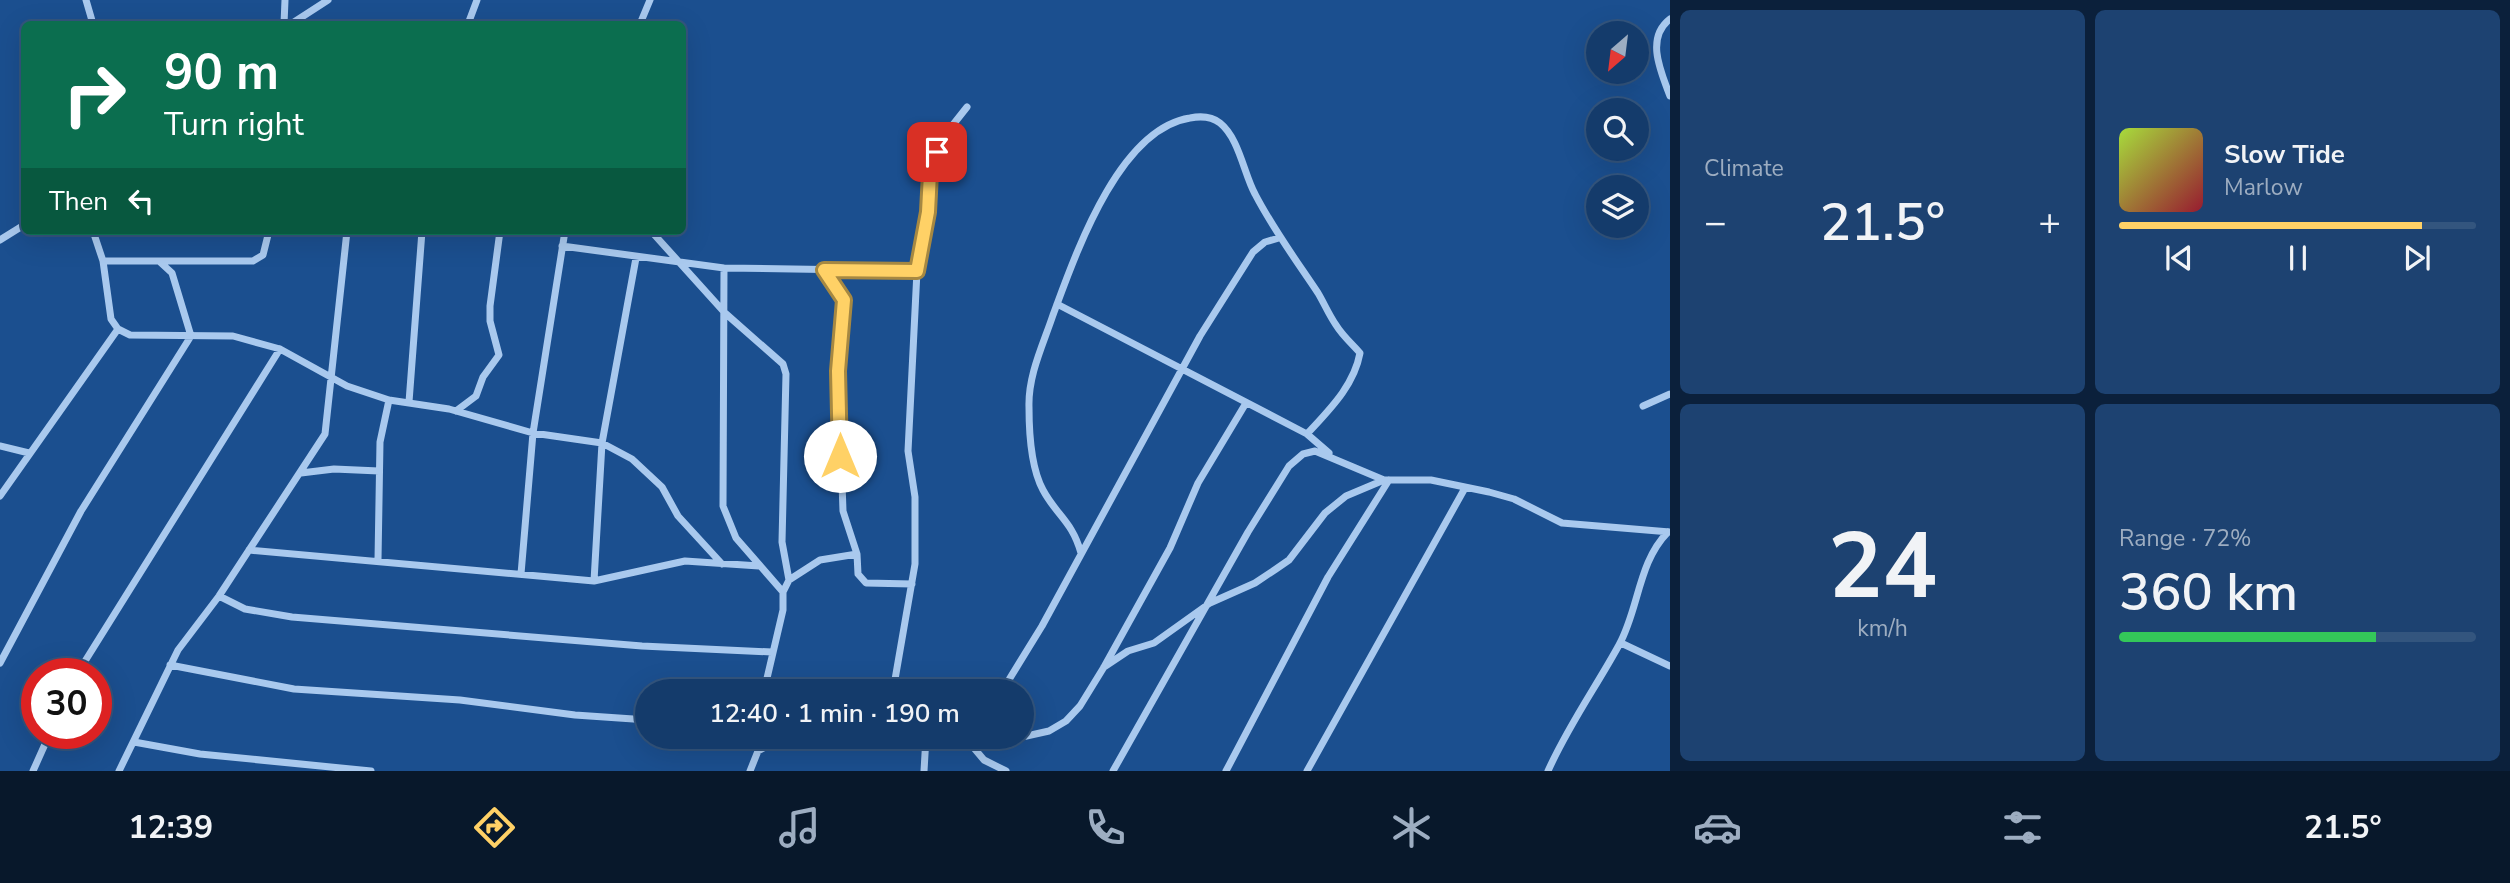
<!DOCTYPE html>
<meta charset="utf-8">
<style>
body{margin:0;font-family:"Nunito Sans",sans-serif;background:#1d4271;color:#f1f3f6;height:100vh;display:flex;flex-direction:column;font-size:26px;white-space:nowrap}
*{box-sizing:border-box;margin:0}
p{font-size:23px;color:#9dadc1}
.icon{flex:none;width:38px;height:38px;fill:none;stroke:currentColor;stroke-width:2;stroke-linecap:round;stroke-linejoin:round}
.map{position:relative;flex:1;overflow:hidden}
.details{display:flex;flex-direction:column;gap:10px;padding:10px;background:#0b203b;width:840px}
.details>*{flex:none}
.banner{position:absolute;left:21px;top:21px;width:665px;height:214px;border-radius:10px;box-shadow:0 7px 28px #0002,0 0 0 2px #33557e;background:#0b6e4f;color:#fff;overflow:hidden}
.needle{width:46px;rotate:208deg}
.fabs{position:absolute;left:1586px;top:21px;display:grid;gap:14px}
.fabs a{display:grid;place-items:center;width:63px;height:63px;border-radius:50%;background:#143b6b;box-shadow:0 7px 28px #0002,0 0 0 2px #33557e;font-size:35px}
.speed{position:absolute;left:21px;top:658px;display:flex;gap:14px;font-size:35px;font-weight:700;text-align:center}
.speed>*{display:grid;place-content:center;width:91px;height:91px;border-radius:50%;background:#143b6b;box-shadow:0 7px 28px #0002,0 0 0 2px #33557e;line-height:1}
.speed .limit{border:10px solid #d22;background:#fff;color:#111}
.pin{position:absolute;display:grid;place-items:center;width:60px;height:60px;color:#fff;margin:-30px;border-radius:14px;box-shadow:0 4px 10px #0006}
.me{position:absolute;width:77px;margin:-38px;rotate:0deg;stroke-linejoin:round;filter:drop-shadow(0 0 5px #0008)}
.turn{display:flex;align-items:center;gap:24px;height:147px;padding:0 28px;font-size:32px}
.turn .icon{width:91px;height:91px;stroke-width:2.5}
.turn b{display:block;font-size:49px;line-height:60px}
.then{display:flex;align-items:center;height:66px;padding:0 28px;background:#0003;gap:14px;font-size:26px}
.big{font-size:52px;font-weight:600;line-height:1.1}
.details .tile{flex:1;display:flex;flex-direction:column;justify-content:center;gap:10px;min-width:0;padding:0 24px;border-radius:10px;background:#1d4271}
.details .dial{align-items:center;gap:0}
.dial b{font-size:91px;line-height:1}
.song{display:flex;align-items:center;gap:21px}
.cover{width:84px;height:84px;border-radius:10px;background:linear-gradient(135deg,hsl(80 70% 55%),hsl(350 70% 35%))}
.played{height:7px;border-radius:4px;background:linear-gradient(90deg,#ffd166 85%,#33557e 85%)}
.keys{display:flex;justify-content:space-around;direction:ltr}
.heat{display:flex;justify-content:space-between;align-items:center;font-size:38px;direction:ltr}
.charge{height:10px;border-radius:5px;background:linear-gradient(90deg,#34c759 72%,#33557e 0)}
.details .tiles{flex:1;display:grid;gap:10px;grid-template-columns:repeat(2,1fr)}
.trip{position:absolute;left:635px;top:679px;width:399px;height:70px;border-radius:35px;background:#143b6b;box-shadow:0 7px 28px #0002,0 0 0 2px #33557e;font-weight:600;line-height:70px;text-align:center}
.tabs{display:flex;height:112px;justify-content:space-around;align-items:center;background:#08182b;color:#9dadc1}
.tabs .icon{width:49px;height:49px}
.tabs .current{color:#ffd166}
.tabs b{font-size:32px;color:#f1f3f6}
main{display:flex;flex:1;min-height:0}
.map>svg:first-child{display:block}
</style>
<main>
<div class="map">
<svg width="1670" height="771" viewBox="0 0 1670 771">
<rect width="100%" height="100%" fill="#1b4f8f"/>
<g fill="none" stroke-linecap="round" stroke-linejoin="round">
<path stroke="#a9c9ee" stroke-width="7" d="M86,0L93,24
M1670,19C1645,38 1661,72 1670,96
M284,24L285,0
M291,24L328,0
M468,24L477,0
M640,24L650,0
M93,231L103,261L111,319L118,329L130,335L233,336L280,349L347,386L389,400L449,409L533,433L602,443L632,459L662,487L678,516L722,564
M651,231L725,313L783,364L786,374L782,542L789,580L783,592
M0,240L24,225
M562,246L724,268L917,271
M103,261H253L263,255L269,231
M724,268L723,506L736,538L783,592V610L764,691
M824,270L844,300L838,371L843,511L857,554L858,574L866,583L912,584
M1057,304L1307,434L1329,453
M409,402L422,231
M1643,406L1670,394
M456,411L476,396L483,377L499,355L490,321V306L500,231
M0,446L29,453
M301,473L334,469L379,471
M0,496L118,329
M249,550L594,581L685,561L759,566
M1081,553C1072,521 1057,516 1043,490C1031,468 1029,432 1029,407C1028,375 1043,345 1053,315C1075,256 1118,129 1190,118C1200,116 1211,116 1220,123C1239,138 1244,174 1255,194C1273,229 1296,260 1318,293C1324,303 1329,315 1336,325C1342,335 1352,344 1360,353C1354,386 1329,410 1307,434
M378,560L380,442L389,400
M521,574L533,433L565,231
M789,580L820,560L857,554
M594,581L602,443L636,258
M219,596L245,609L292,617L642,646L772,652
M1621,643L1670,666
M0,663L81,511L191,336L172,273L160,262
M170,665L294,689L460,700L575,715L648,720
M1104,667L1128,651L1154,643L1210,603L1255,583L1276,569L1289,560L1325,513L1346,496L1384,480H1431L1489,492L1514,499L1562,523L1670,532
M77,674L280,349
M893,691L915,564V497L908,451L917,271L928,213L930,173L948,131L967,107
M1002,691L1042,626L1200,336L1253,252L1265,242L1279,238
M923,737L995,743L1049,731L1066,721L1080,706L1104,667L1170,548L1198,483L1246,403
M969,739L968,741L984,760L1006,771
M134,742L200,754L371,771
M33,771L50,733
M119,771L178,650L219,596L325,434L347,231
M750,771L758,751L784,737
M924,771L926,737
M1113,771L1248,532L1289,466L1303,454L1315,451L1384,480
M1226,771L1328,577L1389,480
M1307,771L1465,488
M1548,771C1568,726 1596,687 1619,645C1639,609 1638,562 1668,532"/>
</g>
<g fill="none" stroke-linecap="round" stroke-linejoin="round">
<g stroke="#a68842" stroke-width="18">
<path id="route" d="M840,456L838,371L844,300L824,270L917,271L928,212L930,173L937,152"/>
</g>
<use href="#route" stroke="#ffd166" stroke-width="12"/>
</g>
</svg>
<div class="fabs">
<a><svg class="needle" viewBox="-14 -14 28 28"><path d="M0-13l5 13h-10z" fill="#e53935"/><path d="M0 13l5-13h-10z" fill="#9dadc1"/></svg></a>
<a><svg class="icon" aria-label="search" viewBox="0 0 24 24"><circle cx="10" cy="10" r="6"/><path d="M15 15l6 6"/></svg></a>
<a><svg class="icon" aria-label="layers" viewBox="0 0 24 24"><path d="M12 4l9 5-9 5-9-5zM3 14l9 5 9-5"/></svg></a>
</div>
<div class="speed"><div class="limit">30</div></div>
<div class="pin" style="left:937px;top:152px;background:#d93025"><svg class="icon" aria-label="arrive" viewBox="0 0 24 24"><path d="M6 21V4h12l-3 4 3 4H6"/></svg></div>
<svg class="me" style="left:840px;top:456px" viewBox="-20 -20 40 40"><circle r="19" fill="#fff"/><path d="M0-13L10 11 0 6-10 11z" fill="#ffd166"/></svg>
<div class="trip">12:40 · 1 min · 190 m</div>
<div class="banner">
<div class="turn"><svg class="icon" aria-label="right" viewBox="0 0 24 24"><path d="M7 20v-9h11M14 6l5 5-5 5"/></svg><div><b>90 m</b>Turn right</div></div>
<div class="then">Then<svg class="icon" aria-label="left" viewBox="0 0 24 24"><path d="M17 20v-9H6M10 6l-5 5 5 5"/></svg></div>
</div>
</div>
<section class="details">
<div class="tiles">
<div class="tile"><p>Climate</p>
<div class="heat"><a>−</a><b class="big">21.5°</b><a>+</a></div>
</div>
<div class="tile">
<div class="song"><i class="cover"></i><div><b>Slow Tide</b><p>Marlow</p></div></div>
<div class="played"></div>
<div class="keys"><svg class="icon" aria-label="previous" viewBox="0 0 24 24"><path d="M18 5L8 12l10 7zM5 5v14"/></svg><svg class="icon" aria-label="pause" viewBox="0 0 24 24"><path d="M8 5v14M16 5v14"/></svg><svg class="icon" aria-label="next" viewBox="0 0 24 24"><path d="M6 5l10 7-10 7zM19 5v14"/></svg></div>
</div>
<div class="tile dial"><b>24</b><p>km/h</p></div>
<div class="tile"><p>Range · 72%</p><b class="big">360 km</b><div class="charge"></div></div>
</div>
</section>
</main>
<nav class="tabs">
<b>12:39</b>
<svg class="icon current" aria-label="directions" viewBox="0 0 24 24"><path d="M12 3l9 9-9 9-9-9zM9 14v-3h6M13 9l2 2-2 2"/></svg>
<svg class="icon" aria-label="music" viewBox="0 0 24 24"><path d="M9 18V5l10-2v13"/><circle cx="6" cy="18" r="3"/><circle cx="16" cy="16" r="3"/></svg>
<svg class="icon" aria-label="phone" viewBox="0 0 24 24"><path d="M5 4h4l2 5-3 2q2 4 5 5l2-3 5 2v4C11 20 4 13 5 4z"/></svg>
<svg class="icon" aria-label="climate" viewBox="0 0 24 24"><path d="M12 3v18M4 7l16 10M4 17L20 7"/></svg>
<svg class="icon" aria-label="car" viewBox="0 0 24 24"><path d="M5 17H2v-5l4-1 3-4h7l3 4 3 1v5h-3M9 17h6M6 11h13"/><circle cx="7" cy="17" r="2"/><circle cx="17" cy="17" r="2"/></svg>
<svg class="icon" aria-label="filters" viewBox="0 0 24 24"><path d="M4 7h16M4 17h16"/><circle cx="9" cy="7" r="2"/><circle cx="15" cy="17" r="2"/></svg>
<b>21.5°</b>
</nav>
